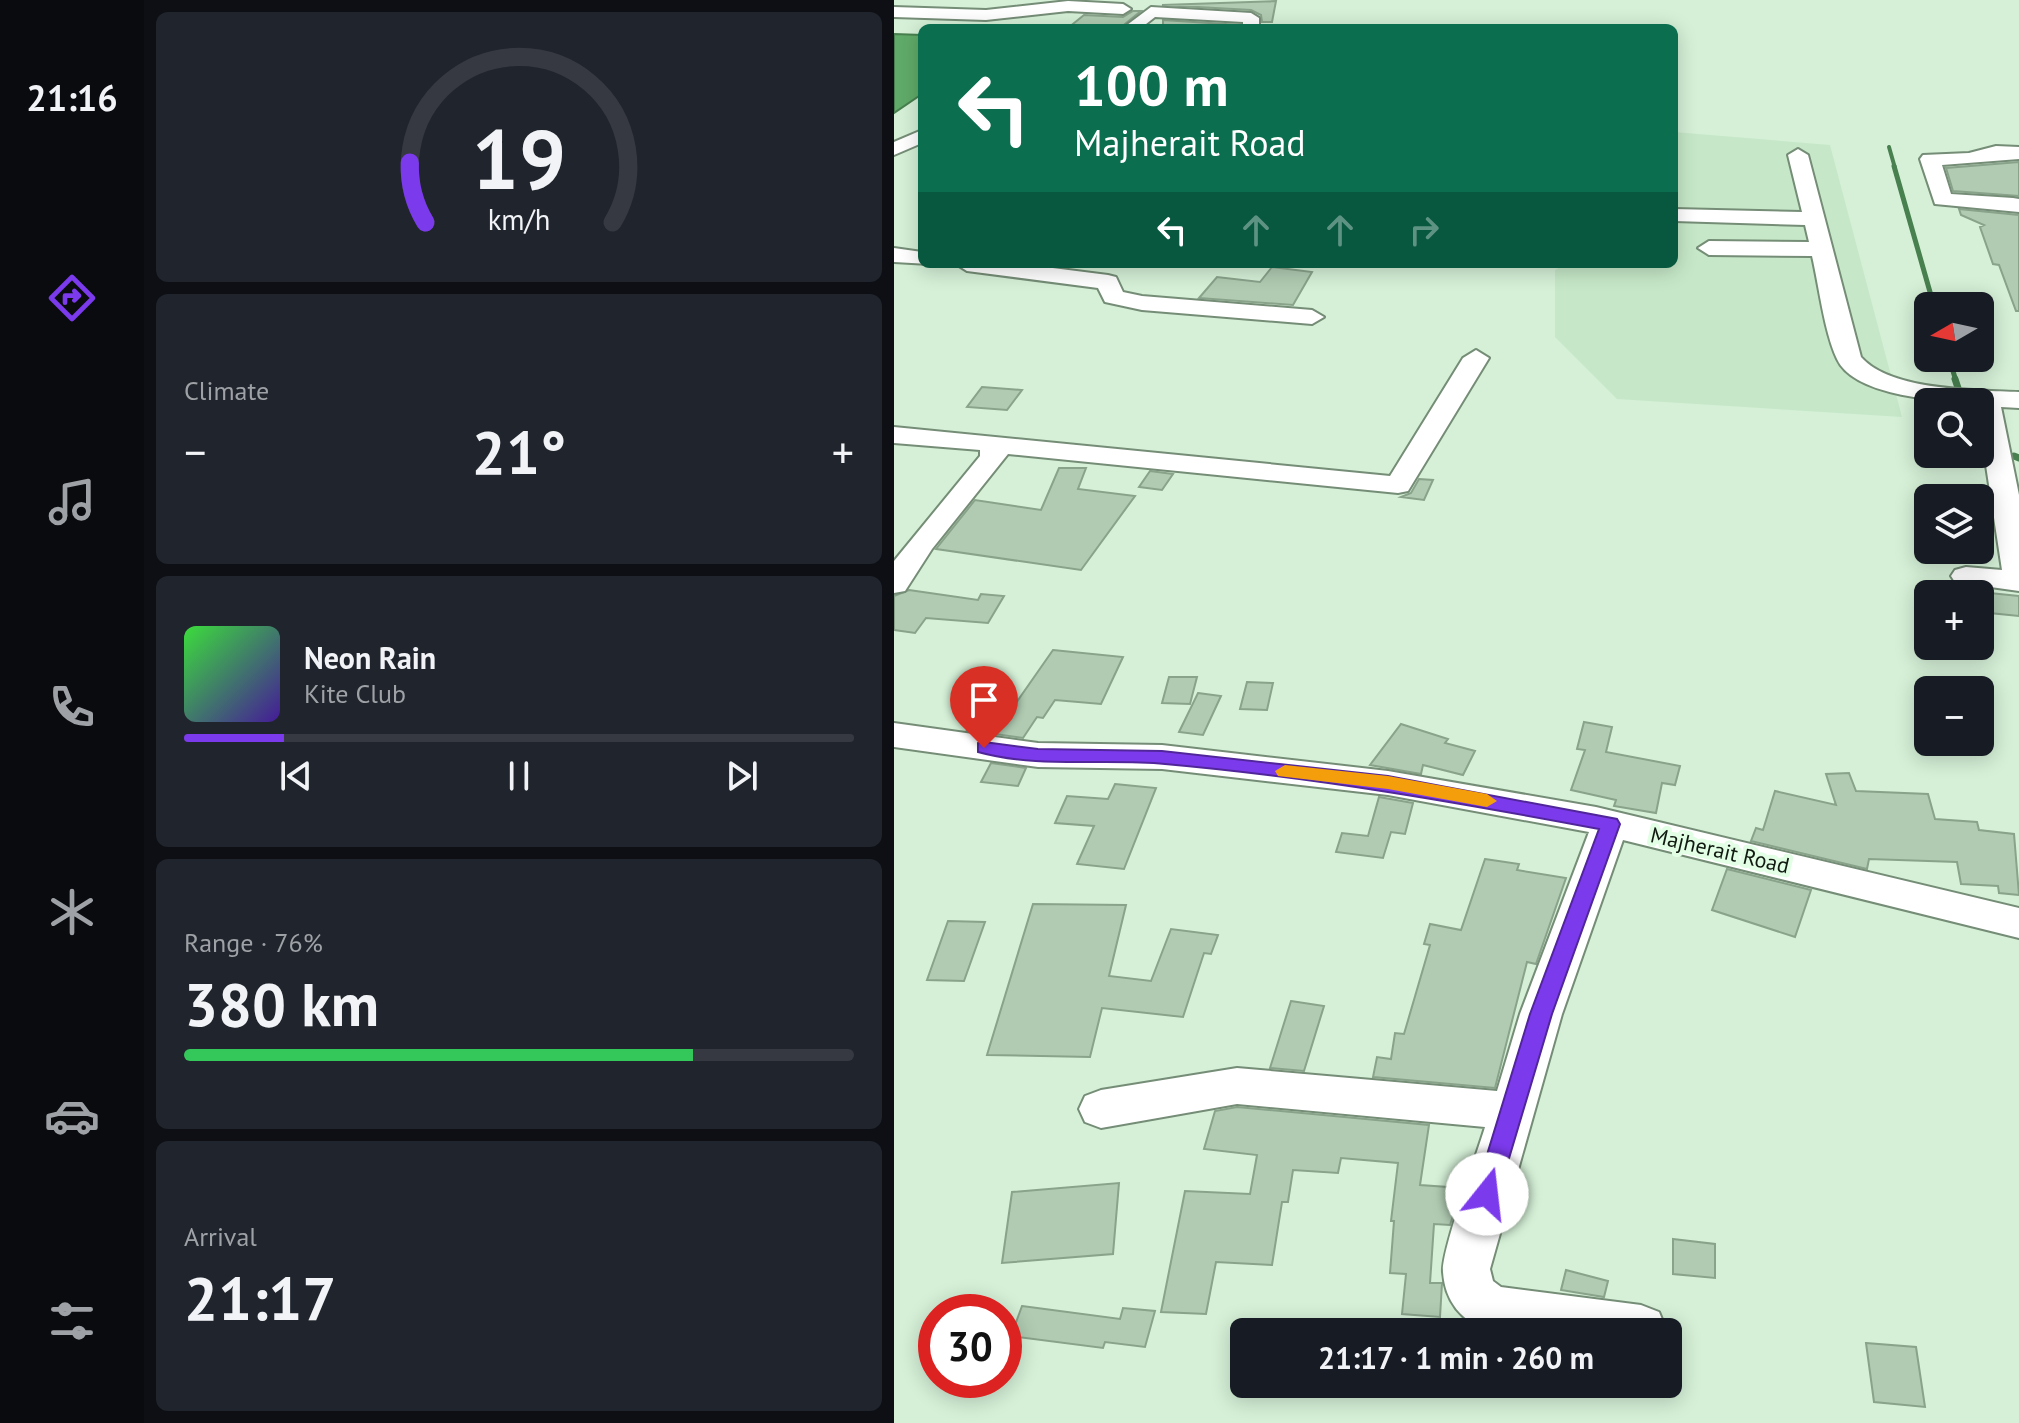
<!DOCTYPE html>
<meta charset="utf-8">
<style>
body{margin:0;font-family:"PT Sans",sans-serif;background:#20242c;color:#f1f3f6;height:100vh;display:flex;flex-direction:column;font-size:30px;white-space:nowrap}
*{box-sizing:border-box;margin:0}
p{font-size:26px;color:#9ea1a6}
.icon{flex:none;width:44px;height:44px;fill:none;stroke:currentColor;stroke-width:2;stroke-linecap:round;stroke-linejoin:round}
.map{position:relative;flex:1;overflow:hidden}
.drawer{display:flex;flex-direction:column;gap:12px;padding:12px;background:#0d0f14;width:750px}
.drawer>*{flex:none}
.top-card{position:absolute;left:24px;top:24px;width:760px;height:244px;border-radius:12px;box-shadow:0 4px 20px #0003;background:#0b6e4f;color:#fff;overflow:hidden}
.needle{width:52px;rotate:261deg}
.buttons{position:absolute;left:1020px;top:292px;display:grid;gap:16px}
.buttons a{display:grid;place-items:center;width:80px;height:80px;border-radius:12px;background:#171b24;box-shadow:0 4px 20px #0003;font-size:40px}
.speed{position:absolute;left:24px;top:1294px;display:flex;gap:16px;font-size:40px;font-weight:700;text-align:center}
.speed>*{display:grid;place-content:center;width:104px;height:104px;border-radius:50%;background:#171b24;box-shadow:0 4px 20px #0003;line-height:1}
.speed .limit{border:12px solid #d22;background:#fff;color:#111}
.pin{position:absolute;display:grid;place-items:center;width:68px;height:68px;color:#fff;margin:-82px -34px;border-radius:50% 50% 50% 0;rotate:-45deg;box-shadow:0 0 8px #0007}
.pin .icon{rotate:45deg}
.me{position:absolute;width:88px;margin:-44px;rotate:16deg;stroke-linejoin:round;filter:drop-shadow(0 0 6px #0008)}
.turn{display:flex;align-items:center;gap:28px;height:168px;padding:0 24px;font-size:36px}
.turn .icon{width:104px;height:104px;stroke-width:2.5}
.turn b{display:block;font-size:56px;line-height:68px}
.lanes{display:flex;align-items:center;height:76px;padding:0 24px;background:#0003;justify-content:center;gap:40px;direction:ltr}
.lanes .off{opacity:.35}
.big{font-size:60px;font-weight:700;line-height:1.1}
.drawer .card{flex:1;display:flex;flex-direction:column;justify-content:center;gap:12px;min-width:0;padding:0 28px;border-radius:12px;background:#20242c}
.drawer .dial{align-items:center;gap:0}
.dial svg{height:208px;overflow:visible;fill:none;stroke:#363941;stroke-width:7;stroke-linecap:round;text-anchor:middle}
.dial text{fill:#f1f3f6;stroke:none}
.song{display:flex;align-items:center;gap:24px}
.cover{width:96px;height:96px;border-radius:12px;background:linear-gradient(135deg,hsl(120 70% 55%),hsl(260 70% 35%))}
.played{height:8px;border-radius:4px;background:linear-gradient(90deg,#7c3aed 15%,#363941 15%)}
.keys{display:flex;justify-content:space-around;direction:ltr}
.heat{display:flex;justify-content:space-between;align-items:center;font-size:44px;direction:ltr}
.charge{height:12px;border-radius:6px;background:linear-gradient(90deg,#34c759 76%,#363941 0)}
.trip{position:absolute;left:336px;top:1318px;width:452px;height:80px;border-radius:12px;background:#171b24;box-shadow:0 4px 20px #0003;font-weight:700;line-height:80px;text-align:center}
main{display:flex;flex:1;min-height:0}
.tabs{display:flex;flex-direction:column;width:144px;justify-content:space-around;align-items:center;background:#090b0e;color:#9ea1a6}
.tabs .icon{width:56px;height:56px}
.tabs .current{color:#7c3aed}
.tabs b{font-size:36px;color:#f1f3f6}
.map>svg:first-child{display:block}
</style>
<main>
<nav class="tabs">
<b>21:16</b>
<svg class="icon current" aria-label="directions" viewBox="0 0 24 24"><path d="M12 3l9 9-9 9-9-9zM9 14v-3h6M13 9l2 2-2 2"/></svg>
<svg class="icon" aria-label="music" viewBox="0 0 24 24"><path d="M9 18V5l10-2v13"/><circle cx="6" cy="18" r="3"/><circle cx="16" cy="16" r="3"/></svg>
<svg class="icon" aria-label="phone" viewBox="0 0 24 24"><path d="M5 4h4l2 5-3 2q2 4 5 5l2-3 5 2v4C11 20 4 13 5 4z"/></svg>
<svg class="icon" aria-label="climate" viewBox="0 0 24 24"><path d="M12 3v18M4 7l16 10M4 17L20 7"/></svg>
<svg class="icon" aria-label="car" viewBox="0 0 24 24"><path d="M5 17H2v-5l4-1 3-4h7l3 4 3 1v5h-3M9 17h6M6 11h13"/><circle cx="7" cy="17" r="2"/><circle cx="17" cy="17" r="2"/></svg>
<svg class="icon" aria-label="filters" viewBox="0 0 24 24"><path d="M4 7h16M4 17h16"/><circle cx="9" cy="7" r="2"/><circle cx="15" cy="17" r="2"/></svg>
</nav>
<section class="drawer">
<div class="card dial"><svg viewBox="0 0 100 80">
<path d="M14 69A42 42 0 1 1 86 69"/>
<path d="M14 69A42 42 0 0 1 8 46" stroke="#7c3aed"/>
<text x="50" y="56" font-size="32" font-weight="700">19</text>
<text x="50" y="72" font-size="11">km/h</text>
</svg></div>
<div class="card"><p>Climate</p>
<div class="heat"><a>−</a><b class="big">21°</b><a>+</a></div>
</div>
<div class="card">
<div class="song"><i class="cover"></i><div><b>Neon Rain</b><p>Kite Club</p></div></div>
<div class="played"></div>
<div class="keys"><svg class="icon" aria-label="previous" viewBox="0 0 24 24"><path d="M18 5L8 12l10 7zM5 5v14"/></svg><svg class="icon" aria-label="pause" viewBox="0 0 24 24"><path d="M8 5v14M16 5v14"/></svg><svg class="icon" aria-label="next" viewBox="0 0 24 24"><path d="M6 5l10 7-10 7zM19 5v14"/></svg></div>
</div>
<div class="card"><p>Range · 76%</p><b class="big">380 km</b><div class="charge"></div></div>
<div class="card"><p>Arrival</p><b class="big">21:17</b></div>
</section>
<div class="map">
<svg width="1125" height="1423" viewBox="0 0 1125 1423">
<rect width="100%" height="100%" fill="#d5f0d7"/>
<path fill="#c6e8c8" d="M780,132L936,145L1008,417L723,399L661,337V270L672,264H780Z"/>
<path fill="#60ab69" stroke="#48804f" stroke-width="2" d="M0,34L28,35V94L0,113Z"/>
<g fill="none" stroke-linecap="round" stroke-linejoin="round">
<path stroke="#48804f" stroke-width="4" d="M995,147L1001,168"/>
<path stroke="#48804f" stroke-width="5" d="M1000,166L1040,306
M1055,358L1062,381"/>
<path stroke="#48804f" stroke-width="7" d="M1061,379L1065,391
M1120,456L1125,458"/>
</g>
<path fill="#b0cbb2" stroke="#89a28a" stroke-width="2" d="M382,1L378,22H368L367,15L357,10L268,5Z
M239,11H247L226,28H174L190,15L229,17Z
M269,20L346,25V28H269Z
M1125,162V196L1059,191L1052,168Z
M1065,209L1125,215V311H1122L1105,265L1099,264L1086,227L1090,225L1067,215Z
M378,267L418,272L399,305L305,298L323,277L366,282Z
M88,387L128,390L113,410L73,407Z
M165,468H192L184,489L241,496L187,570L42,549L81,500L147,510Z
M256,471L279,474L268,490L245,487Z
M525,479L539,480L530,500L507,497L517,493Z
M15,590L84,600L87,594L110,596L94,623L32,618L21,633L0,630V596Z
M1086,592L1125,596V616L1086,612Z
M159,650L229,657L207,704L161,700L149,718L143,717L129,738L73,730L87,709L115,713Z
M275,677H303L296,704L268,703Z
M353,682L379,683L373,710L346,709Z
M304,693L327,696L309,735L285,732Z
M690,722L718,727L712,752L786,766L781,785L768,783L762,813L720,806L722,800L677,790L691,750L683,749Z
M507,724L554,739L551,743L581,751L569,775L529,765L527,774L476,765Z
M97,763L132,768L124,786L87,782Z
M955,773L962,791L1034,794L1041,819L1083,822L1085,830L1120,834L1125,895L1105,893L1104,886L1067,884L1063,862L975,859L973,869L857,841L862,828L869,830L881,791L942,805L932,774Z
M221,784L262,788L230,869L183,864L200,826L161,823L173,796L214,799Z
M485,797L519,803L511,834L497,832L489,858L442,852L448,833L474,836Z
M591,859L625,864L623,870L672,878L642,964L633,962L601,1088L479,1077L483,1057L497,1059L501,1033L510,1034L536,945L530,944L536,924L567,930Z
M833,869L917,890L901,937L818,910Z
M139,904L232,905L215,976L257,981L277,929L324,935L317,954L310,953L289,1017L208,1008L196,1057L93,1055Z
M54,921L91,922L70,981L33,980Z
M397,1001L430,1006L410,1071L376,1068Z
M343,1107L535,1125L526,1185L568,1188L556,1225L540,1224L536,1283H548L546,1317L508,1314L512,1274L496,1273L500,1221H497L504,1163L447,1158L444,1173L399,1170L394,1202H388L378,1265L322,1262L312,1314L267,1312L291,1191L356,1194L363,1155L310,1149L321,1111Z
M225,1183L219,1254L108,1263L118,1192Z
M779,1239L821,1244V1278L779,1274Z
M672,1270L714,1281L710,1297L667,1290Z
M128,1306L226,1319L229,1308L261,1311L251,1347L211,1342L209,1348L117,1336Z
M972,1343L1022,1347L1031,1407L980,1402Z"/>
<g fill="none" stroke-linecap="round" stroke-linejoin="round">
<g stroke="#758d76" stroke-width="4">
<path id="minor" d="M174,1L229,4L237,9L229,14L174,11L92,20L0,17V7L92,10Z
M257,7L357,13L365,18V28H349V22L261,17L247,28H229Z
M28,130V143L0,155V142Z
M1102,146L1125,147V159L1048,165L1057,194L1119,198L1125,199V212L1041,204L1026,159L1029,155L1075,153Z
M904,149L914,155L967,357C997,391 1082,390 1125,392V408L1107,407L1125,495V591L1061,582L1057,576L1061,570L1072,567L1108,570L1086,426V409L1090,406L1086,402C1050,402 960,397 943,359C930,331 925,286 918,256L815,255L804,248L815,241L915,242L911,225L780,221V209L908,212L894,155Z
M0,248L28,252V264H35L0,262Z
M62,264H127L214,275L222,277L229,292L248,296L418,310L430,317L418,324L248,310L211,302L204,288L73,271Z
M582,350L595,358L514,491L504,493L114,454L38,549L11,591L0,593V561L86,456V450L0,443V427L496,476L569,358Z
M0,723L144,743L268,745L494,771L702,807L1125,908V938L729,840L668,1014L596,1269L599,1281L607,1287L747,1305L765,1312L772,1329L771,1332H595C568,1321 551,1302 549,1272C547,1252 583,1154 591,1127L343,1104L207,1128L191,1122L185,1109L191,1096L207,1090L343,1068L603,1091L626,1014L695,832L494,795L268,769L144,767L0,747Z"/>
</g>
<use href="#minor" fill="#fff" fill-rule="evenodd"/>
</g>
<path fill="#7c3aed" stroke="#51269a" stroke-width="2" d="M90,742L144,749L268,751L494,776L723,819L726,824L658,1014L602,1202L593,1205L585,1202L581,1194L636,1014L705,829C561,802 418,777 271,764C209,758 145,769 84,752V743Z"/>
<path fill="#f59e0b" d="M391,765L494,776L593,794L603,801L593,807L494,789L384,776L381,771Z"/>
<g text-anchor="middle" stroke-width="8" stroke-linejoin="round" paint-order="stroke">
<g font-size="22" fill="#101a11" stroke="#e2fee4">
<text transform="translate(826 850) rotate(13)" y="8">Majherait Road</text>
</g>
</g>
</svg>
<div class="buttons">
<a><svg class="needle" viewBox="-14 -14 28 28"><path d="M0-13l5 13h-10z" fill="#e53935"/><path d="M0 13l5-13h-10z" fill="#9ea1a6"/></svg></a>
<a><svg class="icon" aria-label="search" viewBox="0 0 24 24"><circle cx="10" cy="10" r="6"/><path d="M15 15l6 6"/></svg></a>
<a><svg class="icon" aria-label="layers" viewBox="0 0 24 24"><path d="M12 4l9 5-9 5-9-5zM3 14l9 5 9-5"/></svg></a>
<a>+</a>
<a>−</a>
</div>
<div class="speed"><div class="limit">30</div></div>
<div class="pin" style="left:90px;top:748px;background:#d93025"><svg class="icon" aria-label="arrive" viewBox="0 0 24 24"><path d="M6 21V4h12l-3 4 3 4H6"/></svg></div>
<svg class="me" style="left:593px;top:1194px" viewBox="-20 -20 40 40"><circle r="19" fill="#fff"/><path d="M0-13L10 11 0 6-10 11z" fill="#7c3aed"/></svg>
<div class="trip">21:17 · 1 min · 260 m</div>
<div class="top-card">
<div class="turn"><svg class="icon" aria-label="left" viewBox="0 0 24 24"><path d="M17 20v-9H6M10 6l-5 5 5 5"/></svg><div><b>100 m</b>Majherait Road</div></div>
<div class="lanes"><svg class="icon" aria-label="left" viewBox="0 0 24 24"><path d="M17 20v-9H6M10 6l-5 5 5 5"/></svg><svg class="icon off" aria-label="ahead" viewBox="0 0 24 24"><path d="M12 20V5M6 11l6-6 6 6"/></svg><svg class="icon off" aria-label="ahead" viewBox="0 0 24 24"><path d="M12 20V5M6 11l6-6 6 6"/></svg><svg class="icon off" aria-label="right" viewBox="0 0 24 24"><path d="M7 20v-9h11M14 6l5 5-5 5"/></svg></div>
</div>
</div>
</main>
